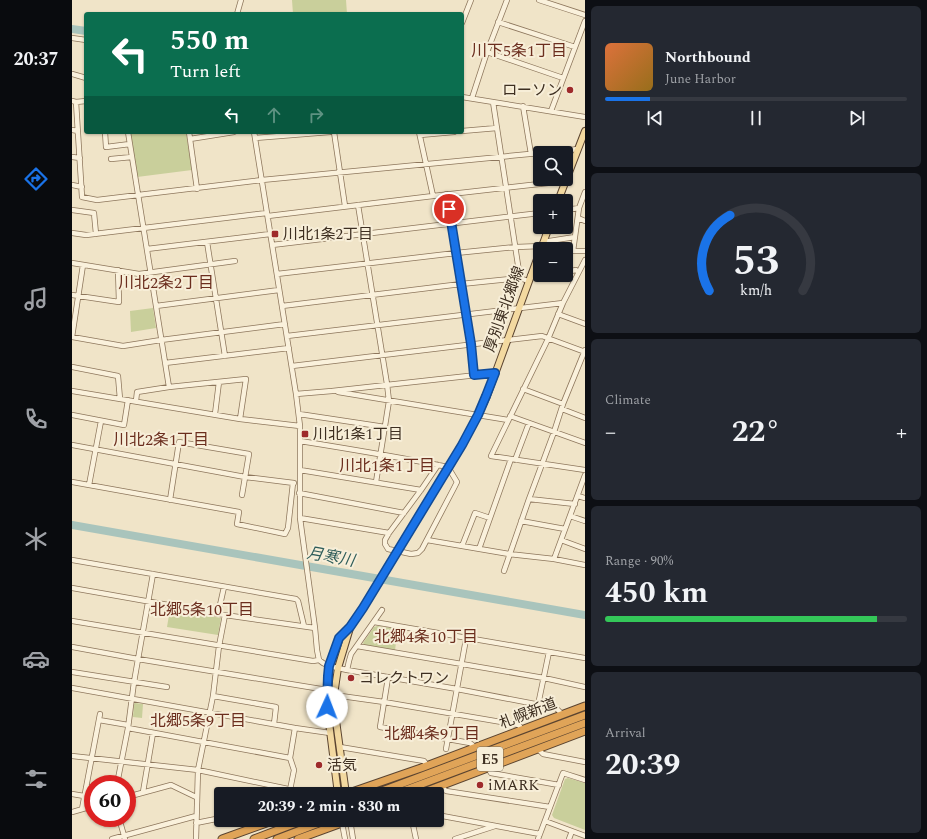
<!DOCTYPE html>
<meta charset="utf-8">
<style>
body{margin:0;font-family:Spectral,"Noto Sans JP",serif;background:#242831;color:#f1f3f6;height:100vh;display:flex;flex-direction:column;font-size:15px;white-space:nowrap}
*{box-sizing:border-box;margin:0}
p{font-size:13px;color:#9ea1a6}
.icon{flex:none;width:22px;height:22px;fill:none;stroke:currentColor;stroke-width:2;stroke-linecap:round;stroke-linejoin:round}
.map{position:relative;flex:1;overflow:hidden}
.panel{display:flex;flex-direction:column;gap:6px;padding:6px;background:#0d0f14;width:342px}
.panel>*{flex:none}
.banner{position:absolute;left:12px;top:12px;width:380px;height:122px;border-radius:4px;box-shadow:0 1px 3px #0004;background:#0b6e4f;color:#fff;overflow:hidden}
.fabs{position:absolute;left:461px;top:146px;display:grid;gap:8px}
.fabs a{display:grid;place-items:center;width:40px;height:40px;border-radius:4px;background:#171b24;box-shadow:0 1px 3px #0004;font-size:20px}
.speed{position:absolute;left:12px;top:775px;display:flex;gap:8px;font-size:20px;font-weight:700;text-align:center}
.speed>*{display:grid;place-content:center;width:52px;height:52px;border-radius:50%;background:#171b24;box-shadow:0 1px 3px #0004;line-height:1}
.speed .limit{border:6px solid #d22;background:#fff;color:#111}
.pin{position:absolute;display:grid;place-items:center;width:34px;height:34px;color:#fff;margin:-17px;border:2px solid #fff;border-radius:50%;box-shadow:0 1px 4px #0007}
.me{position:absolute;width:44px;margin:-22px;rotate:2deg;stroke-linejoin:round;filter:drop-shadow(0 0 3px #0008)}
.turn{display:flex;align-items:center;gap:14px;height:84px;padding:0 20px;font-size:18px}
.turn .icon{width:52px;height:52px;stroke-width:2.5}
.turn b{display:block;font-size:28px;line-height:34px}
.lanes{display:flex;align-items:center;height:38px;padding:0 20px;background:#0003;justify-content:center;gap:20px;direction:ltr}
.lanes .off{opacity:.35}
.big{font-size:30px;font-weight:700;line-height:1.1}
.panel .widget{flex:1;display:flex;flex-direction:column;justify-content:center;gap:6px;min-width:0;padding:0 14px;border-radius:6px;background:#242831}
.panel .dial{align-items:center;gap:0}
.dial svg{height:104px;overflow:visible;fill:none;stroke:#363941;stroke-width:7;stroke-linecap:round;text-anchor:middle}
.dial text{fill:#f1f3f6;stroke:none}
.song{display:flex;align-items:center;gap:12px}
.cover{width:48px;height:48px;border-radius:6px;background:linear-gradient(135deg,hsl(20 70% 55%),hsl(40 70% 35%))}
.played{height:4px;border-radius:2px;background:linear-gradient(90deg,#1a73e8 15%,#363941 15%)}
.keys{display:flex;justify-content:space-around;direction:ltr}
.heat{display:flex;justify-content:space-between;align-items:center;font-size:22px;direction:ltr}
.charge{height:6px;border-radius:3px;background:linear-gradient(90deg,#34c759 90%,#363941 0)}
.trip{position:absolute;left:142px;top:787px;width:230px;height:40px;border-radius:4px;background:#171b24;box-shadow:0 1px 3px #0004;font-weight:700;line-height:40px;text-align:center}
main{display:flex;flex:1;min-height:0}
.tabs{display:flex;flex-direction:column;width:72px;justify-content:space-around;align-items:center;background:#090b0e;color:#9ea1a6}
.tabs .icon{width:28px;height:28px}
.tabs .selected{color:#1a73e8}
.tabs b{font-size:18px;color:#f1f3f6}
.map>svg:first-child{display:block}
</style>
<main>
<nav class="tabs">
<b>20:37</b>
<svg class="icon selected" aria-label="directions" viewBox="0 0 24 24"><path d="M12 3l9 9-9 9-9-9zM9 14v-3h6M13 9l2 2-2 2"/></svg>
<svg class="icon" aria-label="music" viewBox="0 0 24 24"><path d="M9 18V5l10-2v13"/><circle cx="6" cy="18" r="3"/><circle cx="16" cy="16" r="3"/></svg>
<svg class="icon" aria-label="phone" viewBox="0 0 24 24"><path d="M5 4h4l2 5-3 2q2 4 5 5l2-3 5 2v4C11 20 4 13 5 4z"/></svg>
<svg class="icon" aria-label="climate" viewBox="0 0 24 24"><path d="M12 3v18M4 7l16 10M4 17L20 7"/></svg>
<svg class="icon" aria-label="car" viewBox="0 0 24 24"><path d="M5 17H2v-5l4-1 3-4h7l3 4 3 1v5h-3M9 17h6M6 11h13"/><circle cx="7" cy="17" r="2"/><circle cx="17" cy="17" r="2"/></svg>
<svg class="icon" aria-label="filters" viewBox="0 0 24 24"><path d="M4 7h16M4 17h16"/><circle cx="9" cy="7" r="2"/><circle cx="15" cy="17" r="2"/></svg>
</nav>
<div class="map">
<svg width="513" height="839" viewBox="0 0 513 839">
<rect width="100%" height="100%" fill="#f0e4c8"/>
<path fill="#c9cf9b" d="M220,0H274L275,14H221Z
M58,132H114L120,170L65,177Z
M81,308L84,328L59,332L58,311Z
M98,609L149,618L146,635L95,627Z
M305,626L326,629L323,650L292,645L291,643L302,627Z
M63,703L71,704L70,718L61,717L62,704Z
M496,778L513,783V830L482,818L480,815L493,779Z"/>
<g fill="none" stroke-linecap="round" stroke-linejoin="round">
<path stroke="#a9c4bc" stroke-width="8" d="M0,29L14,31
M0,525L513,615"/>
<g stroke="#8d765c" stroke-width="6">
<path id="minor" d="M467,0L513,15
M165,14L169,0
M426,22L503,47
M390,23L399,0
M0,38L14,40
M415,52L491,78
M0,74L14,78
M390,97L513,117
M400,98L415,52L435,0
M0,101L4,102L14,101
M4,102L10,197L25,200L190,180L468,153
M421,102L448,278L456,281
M451,106L459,154
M479,111L513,21
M0,130L6,131
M390,131L425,128
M33,132L34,147L58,144
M56,132L97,387
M117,132L125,189
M182,132L224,394L228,426V518L243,628L245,650L247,660L251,663L257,666L275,670L385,689L484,708L490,714
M262,132L273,206
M347,132L361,196
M348,135L382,132
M183,138L258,132
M118,139L162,132
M472,153L506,149
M0,157L8,158
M39,159L60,157
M0,185L10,187
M513,192L507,208L501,251H513
M374,194L399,344L402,375
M286,205L315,384L317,401L304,482
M0,210L22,213L24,234
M494,210L507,208
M196,216L361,196L494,181
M506,218L513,221
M0,233L14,235L195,213
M135,242L153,356
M471,242L503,237
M200,245L468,213
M75,249L198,234
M513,260L491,303L476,339L419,456L513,470
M0,263L67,274L163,261
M494,272L504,270L506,272
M205,274L384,253L444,247L470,246
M458,276L468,275
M0,295L47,302L46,270
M84,306L207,290
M210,306L389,284L448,278
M486,314L513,324
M215,336L491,303
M0,337L51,346L89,340L213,324
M0,337L11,265
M93,363L217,348
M220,366L470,336L513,352
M0,367L46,376L48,399
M451,389L491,404
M0,391L168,419L228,426
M266,392L436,420
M224,394L260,391L423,373
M64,401L65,392L97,387L174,379L168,419
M490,409L513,418
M143,414L147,382
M227,414L313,427
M0,415L52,425L56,400
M438,416L513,443
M228,441C278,449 327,457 376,467L385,482L382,488L350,549L346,553L339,554L316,549L313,544V540L317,533L349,490L366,465
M0,445L173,477L222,483
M443,460L457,423
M228,470L349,490
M0,482L167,512L165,524L213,534L216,528L221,483
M17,485L29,421
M227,493L332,513
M506,496L513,498
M457,499L503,504
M98,500L107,442L177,454L170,495
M498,516L513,521
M228,518L317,533
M449,521L493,529
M355,540L437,554L482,559L513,565
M489,540L513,549
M390,546L403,513L418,518
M407,549L439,459
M482,559L513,475
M0,560L224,599L226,601L232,626
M432,571L457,499L482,432L491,404L513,350
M0,588L153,615L243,628
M146,614L152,587
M0,621L241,661L247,660
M302,622L513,658
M285,646L472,678L513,687
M0,647L66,659L255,690
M275,670L277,661L279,654L310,610
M0,672L95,687
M316,678L308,727L398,743L403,747
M0,688L223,728L258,733
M262,695L312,702L447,725L450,730
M141,696L204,707L202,724
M466,705L477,652
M27,720L56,725
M56,728L218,758
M268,747L352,761L355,765
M374,749L394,639
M466,749L471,754L513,762
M0,756L126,770L240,794
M416,768L419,773L487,785
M45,784L56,728L62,682L81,574
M369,786L374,791L478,807
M14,787L21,788
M218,790L222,770L218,758L223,728
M71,792L81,733
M0,794L12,796
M55,797L99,785L124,797
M10,809L28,714
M0,812L21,806
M365,815L468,834
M47,818L53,839
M278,820L281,839
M340,820L344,839
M473,821L513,836
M124,823L149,818
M270,823L273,839
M40,839L124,816
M124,839L126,770L141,696L147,646L153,615
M383,839L423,826
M466,839L491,773L513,780
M497,839L500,831"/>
</g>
<g stroke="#5b4430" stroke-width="8">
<path id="major" d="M486,201L513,131
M469,249L477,227
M328,547L390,445L406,415L415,396L468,251
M266,794L255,707L256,676L257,666L267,638L278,627L291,608
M274,794L263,713L262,695L266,668L278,628"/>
</g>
<g stroke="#5b4430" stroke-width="9">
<path id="highway" d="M274,794L349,768L513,706
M302,794L513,715
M323,794L513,723
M347,794L513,731
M150,839L203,820
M182,839L232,820
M205,839L255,820
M226,839L278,820"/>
</g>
<use href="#minor" stroke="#faf1dc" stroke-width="4.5"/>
<use href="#major" stroke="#f3d9a0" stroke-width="6"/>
<use href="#highway" stroke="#e0a458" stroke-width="7"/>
<g stroke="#5b4430" stroke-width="8" stroke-linecap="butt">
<path id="major-bridge" d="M291,608L328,547"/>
</g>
<use href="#major-bridge" stroke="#f3d9a0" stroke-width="6"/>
</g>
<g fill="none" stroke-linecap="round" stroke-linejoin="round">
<g stroke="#114b97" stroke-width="10">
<path id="route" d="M255,707L256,676L257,666L267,638L278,627L291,608L390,445L406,415L414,396L423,373L402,375L399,344L377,209"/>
</g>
<use href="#route" stroke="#1a73e8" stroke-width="7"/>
</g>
<g fill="#9e2a2b" stroke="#f7eed8" stroke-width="1.5">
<circle cx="498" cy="90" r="4"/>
<rect x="199" y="230" width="8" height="8" rx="2"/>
<rect x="229" y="430" width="8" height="8" rx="2"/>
<circle cx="279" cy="678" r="4"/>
<circle cx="247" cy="765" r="4"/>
<circle cx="408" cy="785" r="4"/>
</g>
<g text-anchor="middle" stroke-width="4" stroke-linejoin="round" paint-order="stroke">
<rect fill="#f7eed8" stroke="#756857" stroke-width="1" x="405" y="747" width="26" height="24" rx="3"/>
<g font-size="14" font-weight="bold" fill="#3d2e20">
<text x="418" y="764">E5</text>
</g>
<g font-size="15" fill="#3d2e20" stroke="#f7eed8" text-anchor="start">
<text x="490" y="95" text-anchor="end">ローソン</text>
<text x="211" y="239">川北1条2丁目</text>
<text x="241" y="439">川北1条1丁目</text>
<text x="287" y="683">コレクトワン</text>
<text x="255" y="770">活気</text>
<text x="416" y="790">iMARK</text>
</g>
<g font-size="15" fill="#3d2e20" stroke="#f7eed8">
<text transform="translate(432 309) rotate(-70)" y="5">厚別東北郷線</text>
<text transform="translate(456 713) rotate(-21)" y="5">札幌新道</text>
</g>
<g font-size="16" fill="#6b2e1e" stroke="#f7eed8">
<text x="447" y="56">川下5条1丁目</text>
<text x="94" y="288">川北2条2丁目</text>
<text x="89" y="445">川北2条1丁目</text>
<text x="315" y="471">川北1条1丁目</text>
<text x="130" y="615">北郷5条10丁目</text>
<text x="354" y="642">北郷4条10丁目</text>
<text x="126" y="726">北郷5条9丁目</text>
<text x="360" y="739">北郷4条9丁目</text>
</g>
<g font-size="16" font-style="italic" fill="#2f5d5a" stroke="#f7eed8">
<text transform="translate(259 556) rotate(10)" y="6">月寒川</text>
</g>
</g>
</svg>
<div class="fabs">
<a><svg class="icon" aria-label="search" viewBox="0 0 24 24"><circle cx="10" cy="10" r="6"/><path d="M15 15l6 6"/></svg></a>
<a>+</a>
<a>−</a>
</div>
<div class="speed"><div class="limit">60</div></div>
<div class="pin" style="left:377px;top:209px;background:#d93025"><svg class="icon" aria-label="arrive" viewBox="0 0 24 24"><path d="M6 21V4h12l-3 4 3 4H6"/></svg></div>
<svg class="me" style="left:255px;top:707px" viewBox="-20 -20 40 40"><circle r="19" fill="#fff"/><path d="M0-13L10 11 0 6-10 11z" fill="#1a73e8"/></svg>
<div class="trip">20:39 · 2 min · 830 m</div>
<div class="banner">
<div class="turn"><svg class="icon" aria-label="left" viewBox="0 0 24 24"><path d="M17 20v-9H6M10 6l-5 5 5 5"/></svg><div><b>550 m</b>Turn left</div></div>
<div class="lanes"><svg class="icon" aria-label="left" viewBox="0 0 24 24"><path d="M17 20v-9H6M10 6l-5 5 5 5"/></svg><svg class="icon off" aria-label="ahead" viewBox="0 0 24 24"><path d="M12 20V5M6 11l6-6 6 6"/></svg><svg class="icon off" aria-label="right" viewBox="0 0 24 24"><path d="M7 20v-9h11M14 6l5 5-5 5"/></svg></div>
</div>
</div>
<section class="panel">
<div class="widget">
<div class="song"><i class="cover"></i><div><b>Northbound</b><p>June Harbor</p></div></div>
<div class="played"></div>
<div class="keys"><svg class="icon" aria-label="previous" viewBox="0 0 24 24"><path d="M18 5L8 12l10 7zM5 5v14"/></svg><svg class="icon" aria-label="pause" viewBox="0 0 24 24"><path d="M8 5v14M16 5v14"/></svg><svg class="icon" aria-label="next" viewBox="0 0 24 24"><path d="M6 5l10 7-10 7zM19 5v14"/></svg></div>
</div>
<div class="widget dial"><svg viewBox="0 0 100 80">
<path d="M14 69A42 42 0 1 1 86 69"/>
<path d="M14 69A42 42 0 0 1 30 11" stroke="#1a73e8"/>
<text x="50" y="56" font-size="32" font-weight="700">53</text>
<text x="50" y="72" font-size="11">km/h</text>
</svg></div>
<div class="widget"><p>Climate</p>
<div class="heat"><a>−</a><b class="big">22°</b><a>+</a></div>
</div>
<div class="widget"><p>Range · 90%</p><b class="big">450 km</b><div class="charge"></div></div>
<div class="widget"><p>Arrival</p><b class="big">20:39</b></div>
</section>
</main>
